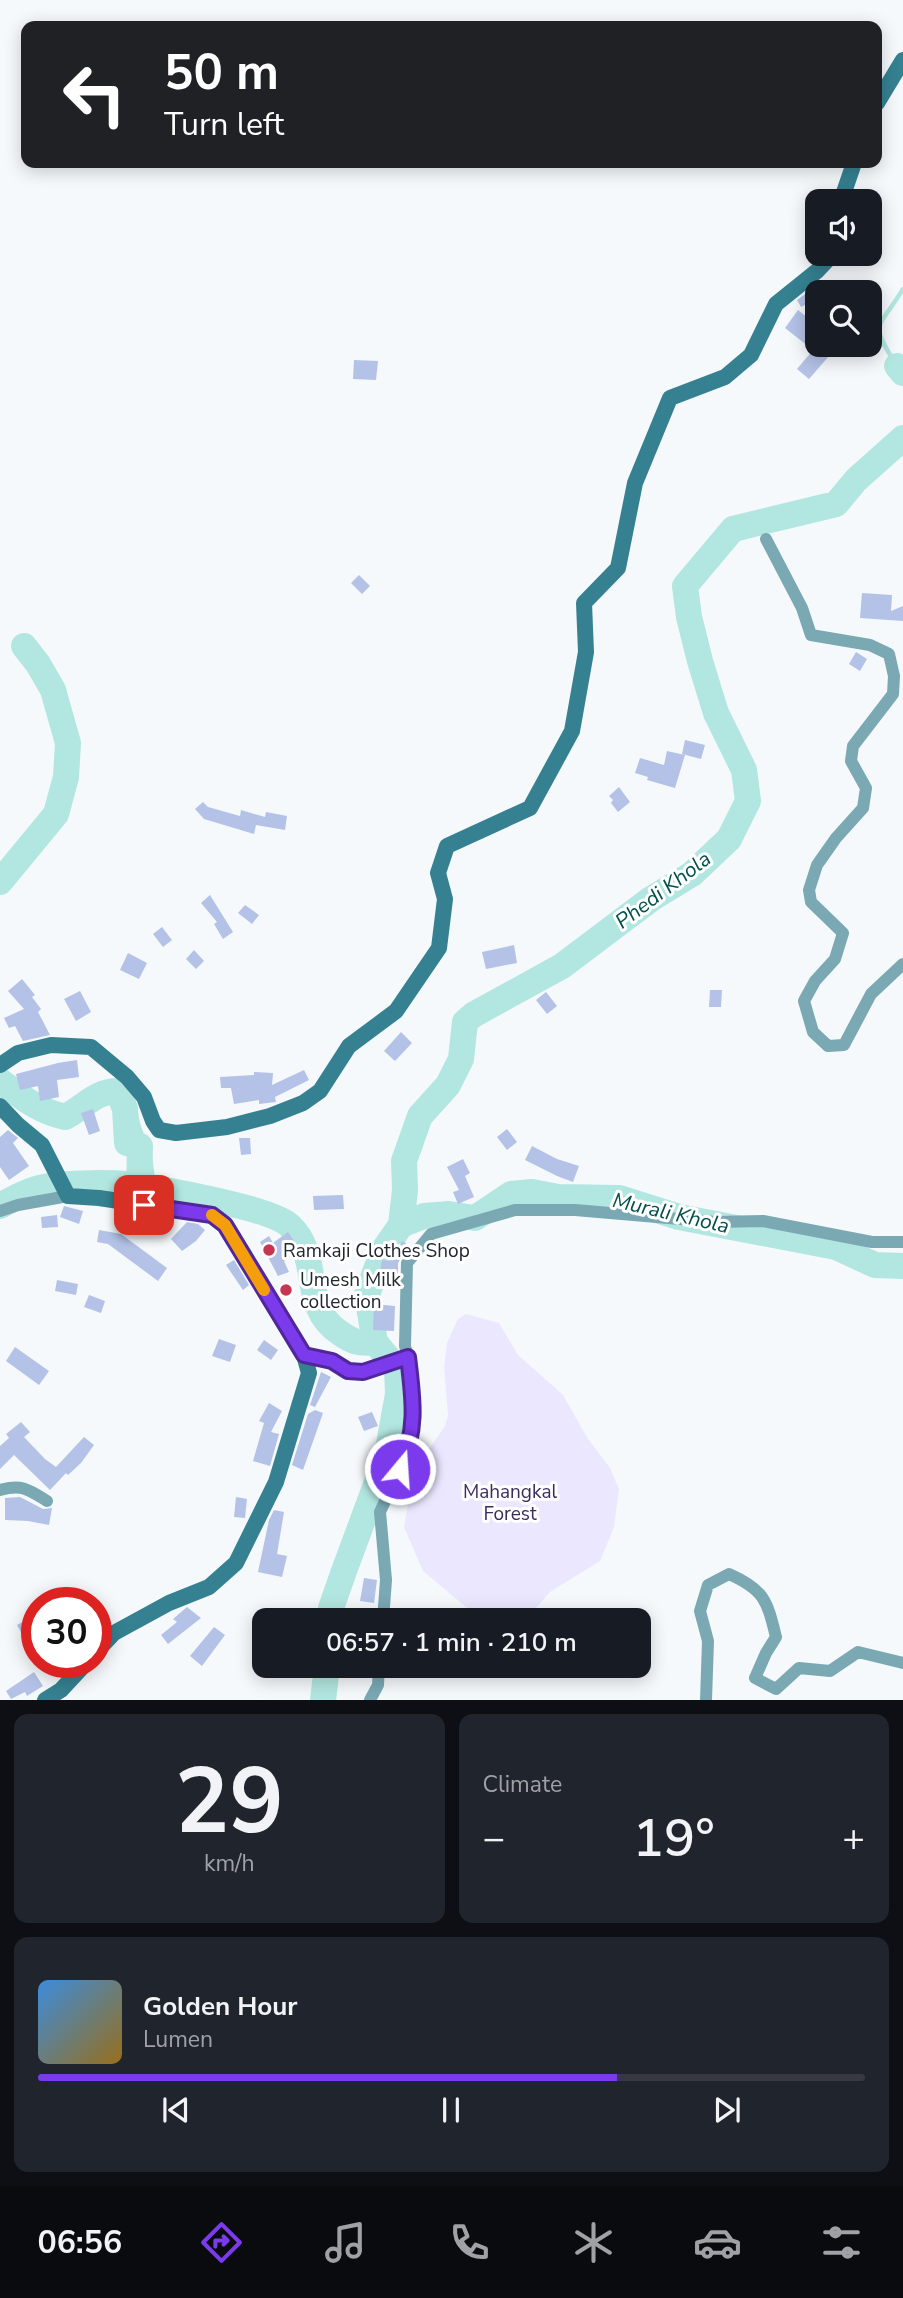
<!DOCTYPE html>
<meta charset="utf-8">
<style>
body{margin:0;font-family:"Nunito Sans",sans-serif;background:#20242c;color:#f1f3f6;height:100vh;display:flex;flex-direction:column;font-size:26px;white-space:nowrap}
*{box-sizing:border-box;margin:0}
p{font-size:23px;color:#9ea1a6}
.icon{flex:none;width:38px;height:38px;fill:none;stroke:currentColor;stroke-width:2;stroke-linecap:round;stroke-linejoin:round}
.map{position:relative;height:1700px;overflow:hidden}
.side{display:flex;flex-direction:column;gap:14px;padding:14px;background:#0d0f14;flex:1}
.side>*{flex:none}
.top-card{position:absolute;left:21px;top:21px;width:861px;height:147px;border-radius:14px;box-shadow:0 4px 18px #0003;background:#202124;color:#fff;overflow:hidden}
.controls{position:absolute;left:805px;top:189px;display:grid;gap:14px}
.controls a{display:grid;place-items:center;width:77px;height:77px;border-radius:14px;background:#171b24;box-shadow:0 4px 18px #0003;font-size:35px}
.speed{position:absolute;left:21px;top:1587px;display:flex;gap:14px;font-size:35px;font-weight:700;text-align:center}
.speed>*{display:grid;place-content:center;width:91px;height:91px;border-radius:50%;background:#171b24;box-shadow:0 4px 18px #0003;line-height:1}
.speed .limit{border:10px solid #d22;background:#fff;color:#111}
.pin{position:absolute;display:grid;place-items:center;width:60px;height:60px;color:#fff;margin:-30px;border-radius:14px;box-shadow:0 4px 10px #0006}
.me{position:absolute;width:77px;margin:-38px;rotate:18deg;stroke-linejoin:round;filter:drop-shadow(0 0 5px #0008)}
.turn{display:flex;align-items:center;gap:24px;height:147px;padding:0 28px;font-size:32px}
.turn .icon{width:91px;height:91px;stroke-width:2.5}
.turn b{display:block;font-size:49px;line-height:60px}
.big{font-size:52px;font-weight:600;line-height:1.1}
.side .card{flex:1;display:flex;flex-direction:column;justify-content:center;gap:10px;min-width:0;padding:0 24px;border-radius:14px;background:#20242c}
.side .dial{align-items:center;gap:0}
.dial b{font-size:91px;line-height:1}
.song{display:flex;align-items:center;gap:21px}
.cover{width:84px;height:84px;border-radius:10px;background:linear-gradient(135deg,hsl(210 70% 55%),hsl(40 70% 35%))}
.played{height:7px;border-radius:4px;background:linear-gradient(90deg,#7c3aed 70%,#363941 70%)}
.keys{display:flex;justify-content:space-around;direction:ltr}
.heat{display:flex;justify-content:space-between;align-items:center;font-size:38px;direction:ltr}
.side .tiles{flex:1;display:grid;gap:14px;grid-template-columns:1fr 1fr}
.card:last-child{grid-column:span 2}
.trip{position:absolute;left:252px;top:1608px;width:399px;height:70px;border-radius:14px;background:#171b24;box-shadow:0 4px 18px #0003;font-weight:600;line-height:70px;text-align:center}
.tab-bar{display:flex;height:112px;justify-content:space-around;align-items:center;background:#090b0e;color:#9ea1a6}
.tab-bar .icon{width:49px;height:49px}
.tab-bar .on{color:#7c3aed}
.tab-bar b{font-size:32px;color:#f1f3f6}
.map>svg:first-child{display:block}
</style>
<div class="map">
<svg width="903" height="1700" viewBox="0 0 903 1700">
<rect width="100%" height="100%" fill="#f5f9fc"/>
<path fill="#ebe7ff" d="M466,1314L499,1323L518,1355L563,1395L588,1439L610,1468L619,1489L614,1527L600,1561L550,1592L527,1618L520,1620H487L479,1618L423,1571L404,1527L414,1471L445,1426L448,1415L444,1367L447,1343L458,1319Z"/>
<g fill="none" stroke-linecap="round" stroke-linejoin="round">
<path stroke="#b2e6e0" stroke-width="4.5" d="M897,366C868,320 878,331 903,289
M2,1092L45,1119L63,1122L79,1113L102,1094L120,1086L131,1093L138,1124L150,1158L153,1179L159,1191"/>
<path stroke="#b2e6e0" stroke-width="26" d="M897,366L903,373
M0,882L56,814L66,777L68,743L53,690L38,664L24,646
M0,1081C22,1097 38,1111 65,1117C85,1107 95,1091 118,1091L125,1109L127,1143L140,1146L139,1187
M0,1206C12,1199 25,1192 39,1188C58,1183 105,1182 125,1184C155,1188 271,1207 290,1226C323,1257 299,1306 340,1333C353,1342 359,1344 375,1342
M401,1225L405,1190L404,1161L420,1116L448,1085L461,1059L465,1022L473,1015L562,966L651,899L692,874L729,839L748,801L744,770L716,713L700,661L689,617L685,586L733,529L836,504L856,480L903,438
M330,1620L331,1608L344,1571L387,1455L398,1394L397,1369L375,1342L367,1295L375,1272L385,1248L401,1225L424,1216L449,1214L475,1218L511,1194L532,1192L558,1197L619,1198L679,1217L836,1247L875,1265L903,1266
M323,1700L327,1666"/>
</g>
<path fill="#b3c2e6" d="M812,289L817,299L801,307L797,300Z
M798,310L817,325V346L829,356L809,379L797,369L813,350L785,328Z
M354,360L378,361L376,380L353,379Z
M359,575L370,586L362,594L351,583Z
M862,593L892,595L891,611L903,606V621L860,618Z
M856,652L867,659L860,671L849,664Z
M685,740L705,745L701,759L682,754Z
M667,751L685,755L675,788L647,780L648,777L635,773L640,758L664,765Z
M619,787L630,802L618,812L611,803L613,800L609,796Z
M203,802L208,807L240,816L241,810L265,817L266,812L287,816L285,830L256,825L254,834L204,819L195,809Z
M210,895L233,932L223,939L214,924L217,922L201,903Z
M245,905L259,915L252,924L238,913Z
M162,927L172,940L163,947L153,934Z
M514,945L517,963L486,969L482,952Z
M194,950L204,961L196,969L186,959Z
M128,953L147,963L139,979L120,970Z
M22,979L35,995L32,997L41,1009L38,1012L50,1035L23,1041L15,1026L9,1028L4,1018L24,1009L8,991Z
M710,990H722L721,1007H709Z
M80,991L91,1012L76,1021L64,999Z
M546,992L557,1006L547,1014L536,1000Z
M401,1032L412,1043L395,1061L384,1051Z
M77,1060L79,1077L57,1080L59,1097L40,1101L38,1086L20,1090L16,1074L58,1063Z
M304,1070L309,1080L275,1097L276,1102L259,1104V1100L234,1104L231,1088H221L220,1077L254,1075V1072L273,1073L272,1085Z
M93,1109L100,1131L89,1135L81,1113Z
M507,1129L517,1142L507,1150L497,1137Z
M8,1130L18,1138L13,1143L29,1166L9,1180L0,1167V1137Z
M239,1138H250L251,1154L241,1155Z
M532,1146L557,1159L579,1166L573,1182L557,1176L525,1160Z
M463,1159L470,1173L465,1176L474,1197L458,1204L453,1192L459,1190L447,1167Z
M343,1195L344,1209L314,1210L313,1196Z
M64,1206L83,1211L79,1224L60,1217Z
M57,1215L58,1227L42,1228L41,1217Z
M187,1222L198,1224L205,1230L196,1241L182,1251L171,1239Z
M99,1230L121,1234L167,1268L158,1281L108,1244L97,1242Z
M288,1232L300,1249L284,1261L289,1272L278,1276L260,1242L269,1236L273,1243Z
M402,1241L406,1243L404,1253L398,1263V1282L379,1279L382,1260L393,1261Z
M234,1260L249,1285L243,1290L226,1265Z
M57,1280L78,1284L76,1295L55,1291Z
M89,1295L105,1301L101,1313L84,1307Z
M374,1304L395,1306L394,1331L373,1330Z
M219,1339L236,1345L230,1362L212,1356Z
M264,1340L278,1350L271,1360L257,1350Z
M15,1347L49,1371L39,1385L6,1361Z
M321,1372L331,1377L315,1407L310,1405Z
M269,1403L282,1411L271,1432L279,1434L270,1466L253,1461L264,1423L259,1421Z
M315,1410L323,1413L303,1470L292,1465L308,1414Z
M372,1412L378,1426L364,1431L358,1417Z
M21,1422L30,1432L24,1437L45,1459L56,1467L84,1437L94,1445L81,1463L68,1475L66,1473L50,1490L14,1455L0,1469V1446L9,1438L6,1434Z
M20,1497L43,1509L52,1508L49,1525L28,1521L5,1520V1498Z
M236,1497L247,1499L245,1518L234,1517Z
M274,1510L284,1512L277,1554L287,1556L282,1577L258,1572L269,1520Z
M364,1578L377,1580L374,1603L360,1601Z
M187,1607L201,1618L168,1644L161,1635L177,1622L173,1619Z
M37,1614V1661L17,1625Z
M214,1627L225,1635L202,1666L190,1656Z
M34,1672L43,1686L27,1696L25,1692L11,1699L6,1691Z"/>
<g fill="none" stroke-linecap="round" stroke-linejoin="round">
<path stroke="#7aa8b3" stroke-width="12" d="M766,539L802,608L811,635L870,645L889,654L894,676L893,694L853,746L851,761L866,788L863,808L836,838L817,865L809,890L811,902L843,933L835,959L815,981L804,1001L813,1032L828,1046L844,1045L871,994L903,964
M0,1211L18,1205L68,1196
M304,1355L333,1361L348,1371L363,1372L408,1357L405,1346L407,1263L431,1234L515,1210H575L715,1222L763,1221L872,1242H903
M0,1490C22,1484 28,1489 47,1501
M383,1620L386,1580L380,1512L410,1447L414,1403L408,1357
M370,1700L378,1685L379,1666
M706,1700L708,1641L700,1611L708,1585L729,1574C765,1590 767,1601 776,1637L766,1653L755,1678L776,1689L799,1668L830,1671L858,1652L903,1663"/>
<path stroke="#358191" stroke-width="16" d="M877,103L903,60
M841,201L854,163
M0,1065L18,1053L51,1045L91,1047L127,1077L144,1097L153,1121L159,1130L176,1133L227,1127L270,1116L303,1103L320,1091L349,1046L396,1011L439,948L445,899L438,873L447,846L530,808L572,731L586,652L584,603L618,568L635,483L670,398L725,377L751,355L776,304L817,271L833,254
M0,1106L18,1125L42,1145L68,1196L99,1198L212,1215L225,1225L304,1355L309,1373L276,1482L236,1563L209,1587L169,1603L114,1633L96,1652
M45,1700L61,1690L87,1662"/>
</g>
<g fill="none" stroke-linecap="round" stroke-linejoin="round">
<g stroke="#51269a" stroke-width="18">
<path id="route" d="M144,1205L212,1215L225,1225L304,1355L332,1361L348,1371L363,1372L408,1357C413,1399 418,1429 400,1469"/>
</g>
<use href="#route" stroke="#7c3aed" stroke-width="12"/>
<path stroke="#f59e0b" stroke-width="12" d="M212,1215L225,1225L264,1290"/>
</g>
<g fill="#c63653" stroke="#fff" stroke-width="2.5">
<circle cx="269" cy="1250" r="7"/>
<circle cx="286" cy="1290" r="7"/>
</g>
<g text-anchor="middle" stroke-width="6" stroke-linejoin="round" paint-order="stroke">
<g font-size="19" fill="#20282e" stroke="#fff" text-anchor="start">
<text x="283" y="1257">Ramkaji Clothes Shop</text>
<text x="300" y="1286">Umesh Milk<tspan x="300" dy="22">collection</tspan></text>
</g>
<g font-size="19" fill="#3a2d5e" stroke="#fff">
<text x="510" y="1498">Mahangkal<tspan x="510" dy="22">Forest</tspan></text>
</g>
<g font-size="21" font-style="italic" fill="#01504b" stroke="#fff">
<text transform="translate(663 890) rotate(-37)" y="7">Phedi Khola</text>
<text transform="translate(671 1213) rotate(13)" y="7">Murali Khola</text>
</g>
</g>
</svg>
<div class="controls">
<a><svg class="icon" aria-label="sound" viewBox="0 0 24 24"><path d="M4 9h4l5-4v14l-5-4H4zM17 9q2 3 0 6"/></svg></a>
<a><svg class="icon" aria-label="search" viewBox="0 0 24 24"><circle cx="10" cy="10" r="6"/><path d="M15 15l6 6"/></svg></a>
</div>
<div class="speed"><div class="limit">30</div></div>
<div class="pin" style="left:144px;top:1205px;background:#d93025"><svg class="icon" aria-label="arrive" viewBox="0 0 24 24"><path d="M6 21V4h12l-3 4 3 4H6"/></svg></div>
<svg class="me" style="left:400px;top:1469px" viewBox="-20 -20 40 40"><circle r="17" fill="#7c3aed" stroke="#fff" stroke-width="3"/><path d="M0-11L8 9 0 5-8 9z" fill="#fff"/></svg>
<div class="trip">06:57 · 1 min · 210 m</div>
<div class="top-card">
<div class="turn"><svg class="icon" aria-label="left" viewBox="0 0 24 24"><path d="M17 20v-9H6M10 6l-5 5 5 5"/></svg><div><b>50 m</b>Turn left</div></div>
</div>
</div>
<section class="side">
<div class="tiles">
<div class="card dial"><b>29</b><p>km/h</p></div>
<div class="card"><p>Climate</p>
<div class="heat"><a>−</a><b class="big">19°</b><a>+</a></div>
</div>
<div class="card">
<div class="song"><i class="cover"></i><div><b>Golden Hour</b><p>Lumen</p></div></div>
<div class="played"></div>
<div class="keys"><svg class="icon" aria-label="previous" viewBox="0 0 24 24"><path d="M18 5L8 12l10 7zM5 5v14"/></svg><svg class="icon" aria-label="pause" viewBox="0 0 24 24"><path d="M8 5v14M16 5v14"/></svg><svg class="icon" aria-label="next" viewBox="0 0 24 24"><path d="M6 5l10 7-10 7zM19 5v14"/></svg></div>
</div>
</div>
</section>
<nav class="tab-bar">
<b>06:56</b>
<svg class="icon on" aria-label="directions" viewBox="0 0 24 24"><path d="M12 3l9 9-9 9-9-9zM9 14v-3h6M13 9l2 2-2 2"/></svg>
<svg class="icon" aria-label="music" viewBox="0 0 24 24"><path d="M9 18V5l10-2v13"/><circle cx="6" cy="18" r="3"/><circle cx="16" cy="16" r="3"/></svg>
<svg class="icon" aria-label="phone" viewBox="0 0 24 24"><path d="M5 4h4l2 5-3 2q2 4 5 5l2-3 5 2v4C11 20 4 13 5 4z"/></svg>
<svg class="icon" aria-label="climate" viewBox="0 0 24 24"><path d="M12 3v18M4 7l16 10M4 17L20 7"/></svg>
<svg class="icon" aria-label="car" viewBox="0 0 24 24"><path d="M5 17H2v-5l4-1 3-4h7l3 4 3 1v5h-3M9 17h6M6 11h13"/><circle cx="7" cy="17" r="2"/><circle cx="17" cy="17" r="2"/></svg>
<svg class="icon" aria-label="filters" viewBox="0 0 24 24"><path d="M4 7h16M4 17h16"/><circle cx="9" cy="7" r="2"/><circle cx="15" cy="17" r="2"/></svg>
</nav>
